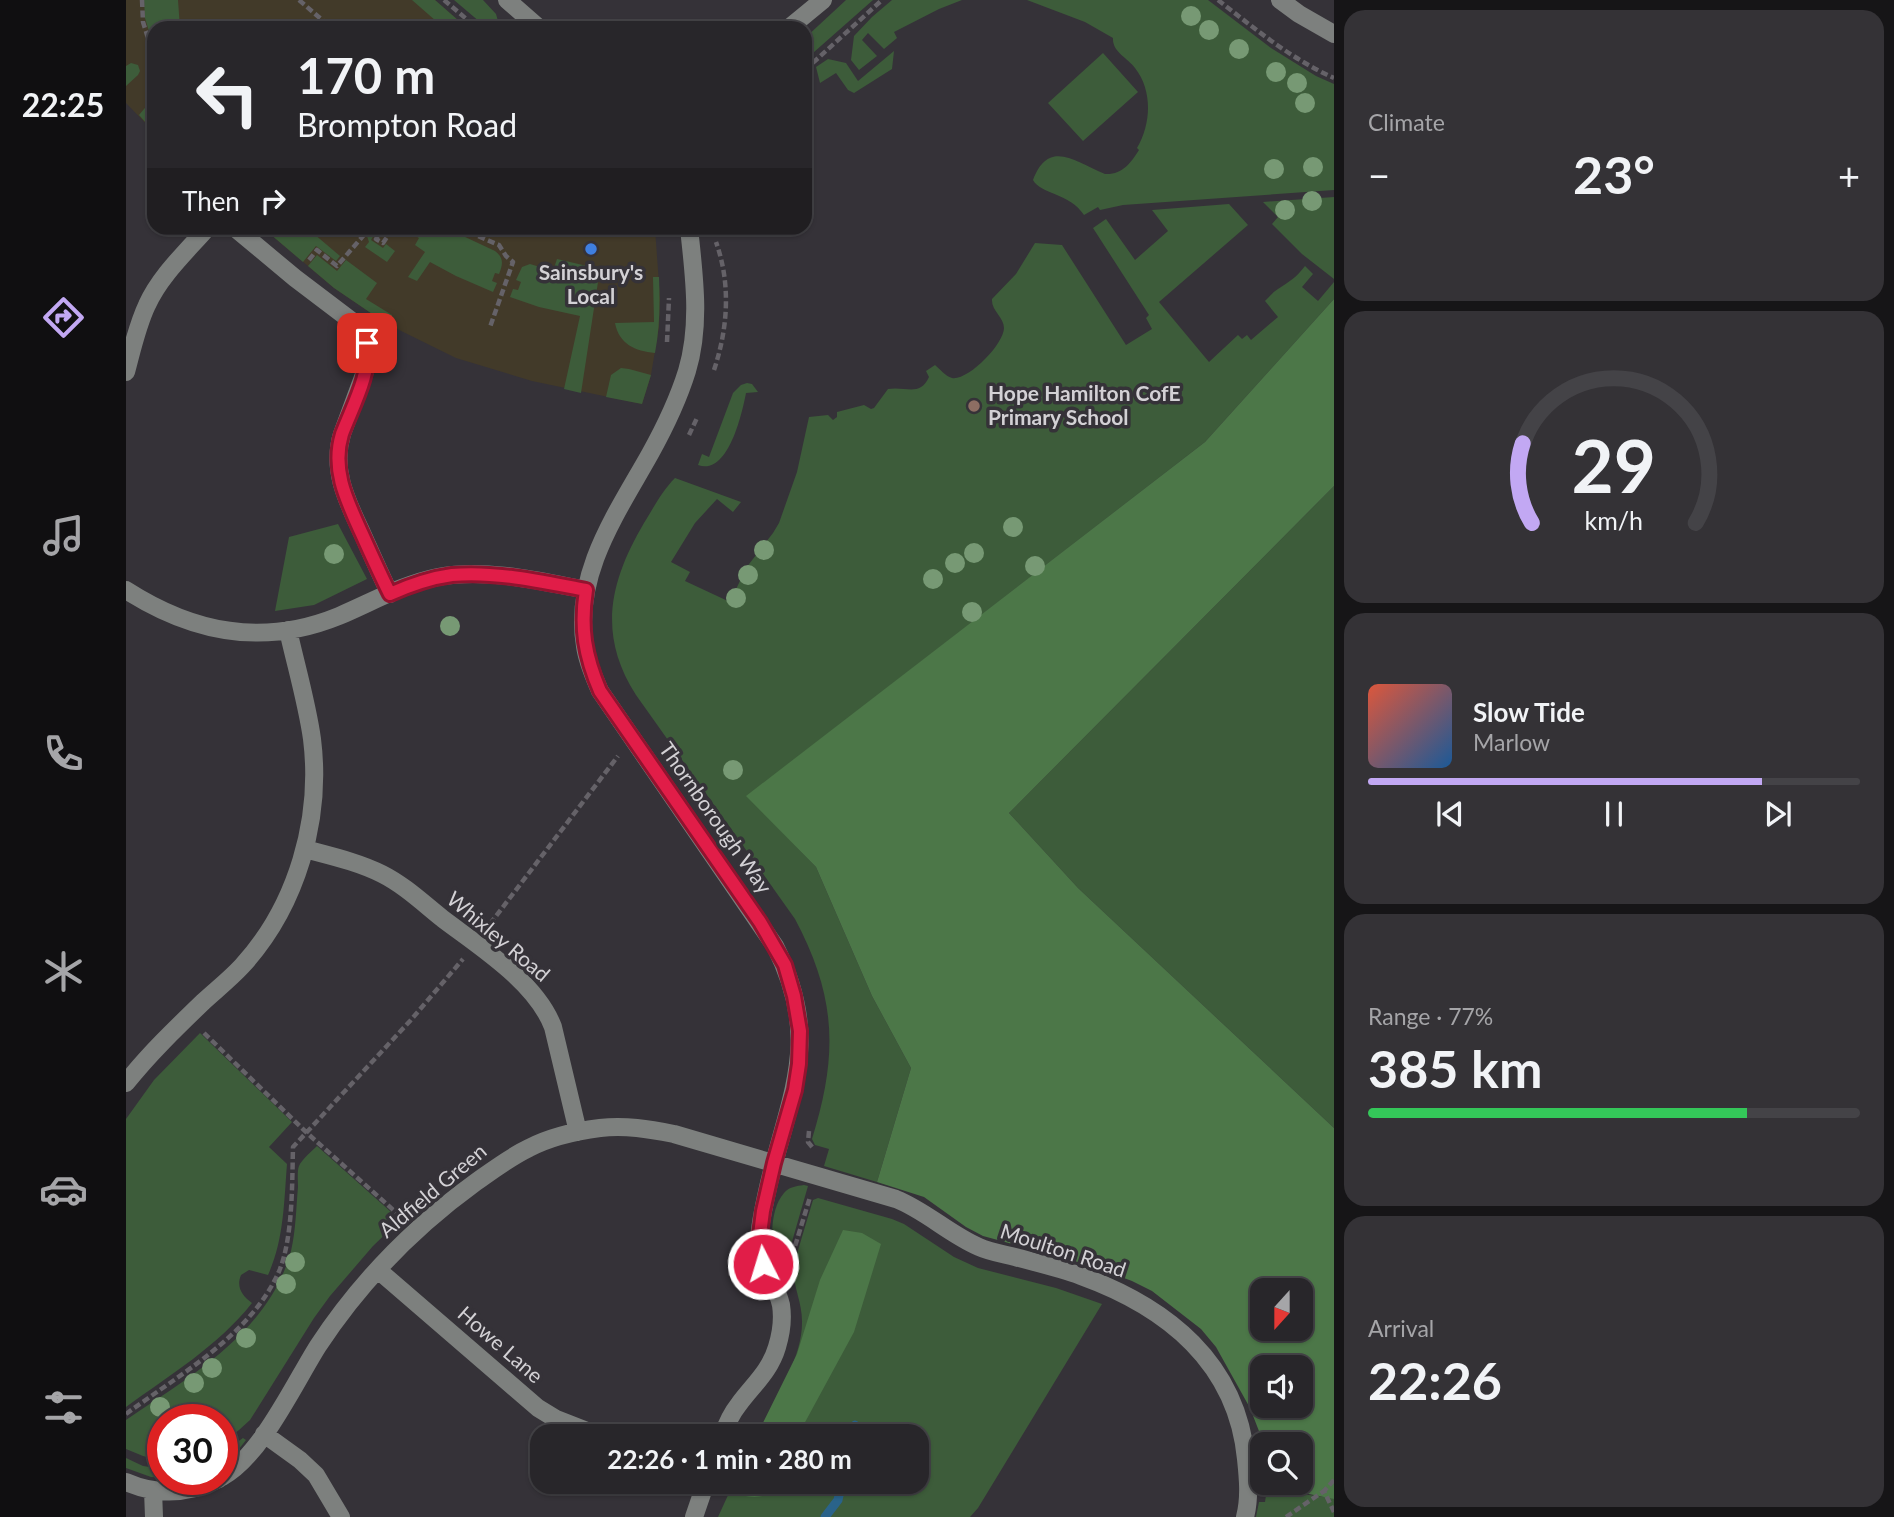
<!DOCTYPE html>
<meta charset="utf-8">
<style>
body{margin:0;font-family:Lato,sans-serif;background:#343236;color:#f1f3f6;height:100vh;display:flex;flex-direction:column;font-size:26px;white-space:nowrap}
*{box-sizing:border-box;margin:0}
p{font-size:23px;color:#a5a5a8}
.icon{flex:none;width:38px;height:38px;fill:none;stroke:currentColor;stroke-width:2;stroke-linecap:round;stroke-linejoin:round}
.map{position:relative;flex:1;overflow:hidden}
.side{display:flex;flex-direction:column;gap:10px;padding:10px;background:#161517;width:560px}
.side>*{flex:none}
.banner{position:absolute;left:21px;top:21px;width:665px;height:214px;border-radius:21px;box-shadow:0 2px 5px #0004,0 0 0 2px #444347;background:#28262a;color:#f1f3f6;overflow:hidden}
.needle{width:46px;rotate:201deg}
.fabs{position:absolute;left:1124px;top:1278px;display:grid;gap:14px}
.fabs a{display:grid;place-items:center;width:63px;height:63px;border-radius:14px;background:#28262a;box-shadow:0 2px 5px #0004,0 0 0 2px #444347;font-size:35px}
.speed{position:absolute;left:21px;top:1404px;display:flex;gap:14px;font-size:35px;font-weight:700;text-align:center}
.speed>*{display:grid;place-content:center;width:91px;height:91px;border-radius:50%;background:#28262a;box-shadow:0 2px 5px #0004,0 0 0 2px #444347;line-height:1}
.speed .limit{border:10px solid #d22;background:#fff;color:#111}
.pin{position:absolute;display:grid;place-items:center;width:60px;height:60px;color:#fff;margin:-30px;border-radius:14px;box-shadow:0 4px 10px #0006}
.me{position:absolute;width:77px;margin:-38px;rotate:355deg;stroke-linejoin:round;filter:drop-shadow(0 0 5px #0008)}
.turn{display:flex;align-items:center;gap:24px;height:147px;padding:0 35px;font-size:32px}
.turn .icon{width:91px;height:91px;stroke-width:2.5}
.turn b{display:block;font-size:49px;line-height:60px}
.then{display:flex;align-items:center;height:66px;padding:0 35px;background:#0003;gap:14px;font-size:26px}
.big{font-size:52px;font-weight:700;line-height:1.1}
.side .widget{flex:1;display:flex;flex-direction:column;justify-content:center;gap:10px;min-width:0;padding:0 24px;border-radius:21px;background:#343236}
.side .dial{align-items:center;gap:0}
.dial svg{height:182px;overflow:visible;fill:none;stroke:#444347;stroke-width:7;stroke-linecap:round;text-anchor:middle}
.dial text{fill:#f1f3f6;stroke:none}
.song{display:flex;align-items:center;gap:21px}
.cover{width:84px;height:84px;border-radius:10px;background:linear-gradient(135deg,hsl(10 70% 55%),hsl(210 70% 35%))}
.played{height:7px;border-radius:4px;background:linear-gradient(90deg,#c2a8f3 80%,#444347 80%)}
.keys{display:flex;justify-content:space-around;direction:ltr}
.heat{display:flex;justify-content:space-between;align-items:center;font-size:38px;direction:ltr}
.charge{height:10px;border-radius:5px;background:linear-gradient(90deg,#34c759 77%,#444347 0)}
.trip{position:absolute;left:404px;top:1424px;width:399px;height:70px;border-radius:21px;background:#28262a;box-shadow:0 2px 5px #0004,0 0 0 2px #444347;font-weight:700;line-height:70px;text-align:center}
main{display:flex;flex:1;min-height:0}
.tabs{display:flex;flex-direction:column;width:126px;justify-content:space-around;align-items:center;background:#100f11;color:#a5a5a8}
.tabs .icon{width:49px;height:49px}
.tabs .current{color:#c2a8f3}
.tabs b{font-size:32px;color:#f1f3f6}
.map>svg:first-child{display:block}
</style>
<main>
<nav class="tabs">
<b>22:25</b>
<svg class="icon current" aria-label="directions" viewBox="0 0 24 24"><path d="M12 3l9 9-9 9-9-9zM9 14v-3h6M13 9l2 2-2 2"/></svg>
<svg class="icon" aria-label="music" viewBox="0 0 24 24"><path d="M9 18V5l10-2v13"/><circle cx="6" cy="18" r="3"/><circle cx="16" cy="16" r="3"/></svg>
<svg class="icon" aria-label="phone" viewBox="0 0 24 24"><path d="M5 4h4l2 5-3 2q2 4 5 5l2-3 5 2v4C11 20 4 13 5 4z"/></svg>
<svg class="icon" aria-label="climate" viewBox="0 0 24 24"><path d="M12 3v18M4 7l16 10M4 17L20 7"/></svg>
<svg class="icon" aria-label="car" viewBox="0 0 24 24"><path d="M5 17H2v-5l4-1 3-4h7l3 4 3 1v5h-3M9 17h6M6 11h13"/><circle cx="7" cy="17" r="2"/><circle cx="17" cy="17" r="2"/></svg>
<svg class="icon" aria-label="filters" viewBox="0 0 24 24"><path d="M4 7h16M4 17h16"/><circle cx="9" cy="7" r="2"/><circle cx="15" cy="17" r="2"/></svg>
</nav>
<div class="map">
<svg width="1208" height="1517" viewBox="0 0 1208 1517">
<rect width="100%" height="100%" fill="#353238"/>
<path fill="#423a29" d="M0,0H309L341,28H28V132L0,103Z
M137,228H529L534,298L533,327L525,375L516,404L406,381L330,358L261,324L208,288Z"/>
<path fill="#3d5c3a" d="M18,0H52L54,28H28V38H25L19,18Z
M286,0H309L341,28H318Z
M328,0H357L370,14L374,28H361Z
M720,0H747L679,60V38Z
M766,0H836L813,9L768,32L771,38L758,49L742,33L736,40L751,56L733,70L725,60L728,36L746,17Z
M901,0H1082L1145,48L1190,76L1208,84V190L997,205L974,210L972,207L958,215C944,193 914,194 907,180C923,138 949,162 979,174C996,175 1005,163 1013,150L1011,148C1025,124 1027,91 1009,68C1002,58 986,52 987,38L959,22Z
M768,51L766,69L728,93L722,90L710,73L694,83L690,67L702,59L720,63L732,81Z
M977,53L1012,92L957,141L922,103Z
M5,63L12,65L14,71L12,75L0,86V66Z
M28,97V117L24,122L28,126V132L13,115Z
M1208,197V279L1176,254L1146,224L1152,217L1137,202Z
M1103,204L1122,225L1033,302L1083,362L1112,335L1116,339L1121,335L1125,340L1152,317L1139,301C1143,297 1147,292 1152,289C1164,281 1170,278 1179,266L1187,274L1176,287L1192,301L1208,282V299L1079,442L621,796L690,867L746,996L785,1068L751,1182L698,1166L703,1149L689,1145L686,1139C712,1055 711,998 669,919L510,695C471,634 484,581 518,523C528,507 536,491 549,478L615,502L607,512L591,499L569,523L545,562L564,572L559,581L604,602L620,568L647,533L653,523L671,472L683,417L702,415L707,420L711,417V412L738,405L745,409L748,408L762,389C780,386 794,397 803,377L800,371L809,365C814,369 819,376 826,378C842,381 878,344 878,328C878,317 865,311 866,299L890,274L909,243L936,245L1000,345L1026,329L1020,318L1023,315L967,228L980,219L1009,260L1042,231L1026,210Z
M137,228H161L164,230L167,228H181L214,256L210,261L190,246L177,262Z
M243,228H252L245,240L257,248L260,244L269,251L261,262L239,247L243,242L240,233Z
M276,228H320L369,251C378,258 377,264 373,274L369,273L366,281L371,283L367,292L330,276L304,262L291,281L282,277L299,252L289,245L293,238Z
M191,255L211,271L220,260L251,283L240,299L266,315L261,324L208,288L182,266Z
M431,259L474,269L455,393L438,389L454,316L413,307L384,297L387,289L392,290L395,282L390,280L396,267L404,264L427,271Z
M527,277H533C534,303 534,327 529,353C509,351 493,344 489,323L528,322Z
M495,368L503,369L525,375L516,404L480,397L485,375Z
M621,383L626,384L632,392L620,393C616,414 602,476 572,465L576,454L583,457L607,393L615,385Z
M1208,486V1128L952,888L883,813Z
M212,524L241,579L188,605L149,611L163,537Z
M74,1033L166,1122L143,1147L161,1164C158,1202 158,1240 142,1275L123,1270L115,1275C110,1287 116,1296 126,1303C92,1346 44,1375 0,1407V1119L28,1080Z
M191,1146L274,1220L247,1246L204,1296L188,1318L124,1420L113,1430L96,1443V1419H37V1461L17,1456L0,1449V1420C65,1376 143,1332 165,1251C170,1230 170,1208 172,1187C172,1181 171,1171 173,1166C176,1159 186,1151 191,1146Z
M678,1185L682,1186L657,1273C643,1255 642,1211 658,1193C663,1187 670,1186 678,1185Z
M692,1198L766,1219L778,1224L828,1257L852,1268L930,1288L976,1304L852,1508L844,1517H592L608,1482H791V1437H630C647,1404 677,1358 676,1321C676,1302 667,1286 667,1267L687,1200Z
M117,1438L120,1440L113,1449L96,1463V1453Z
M0,1458L17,1466L37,1469V1478L25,1477L0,1468Z
M1142,1482C1151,1482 1156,1488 1164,1491C1177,1495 1193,1496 1206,1498L1208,1499V1517H1130L1133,1502H1139Z"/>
<path fill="#4c7748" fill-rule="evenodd" d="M1208,299V486L883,813L952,888L1208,1128V1499L1163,1490L1149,1482H1174V1444H1138L1124,1408L1090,1347L1075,1329L1026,1291L1006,1281L963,1265L857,1236L840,1227L798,1197L751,1182L785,1068L746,996L690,867L620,796L1079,442ZM1136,1290H1174V1328H1136ZM1136,1367H1174V1405H1136Z
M717,1230L736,1233L755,1244L728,1332L671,1437H630L671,1354L694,1280Z
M608,1482H660L659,1487C639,1498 625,1501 604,1490Z"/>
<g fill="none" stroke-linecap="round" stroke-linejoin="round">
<path stroke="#2a638a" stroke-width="9" d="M726,1437L729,1425
M699,1517L712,1500L716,1482"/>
<path stroke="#656268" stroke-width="4.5" stroke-dasharray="7 3.5" stroke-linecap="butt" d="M16,0L17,22L22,38L28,42
M173,0L202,25L199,28
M318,0L351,28
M1092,0C1128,28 1165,59 1208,78
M679,70L756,0
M258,228L250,239L257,243L267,228
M333,228L373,245L380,256L387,262L364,327
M183,260L191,250L211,266L237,236L239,228
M541,342L543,298
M588,370C602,328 605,284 590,242
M563,435L571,418
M364,924L492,756
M78,1033L181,1133L273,1215
M683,1131L682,1142L687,1148
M663,1266L684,1197
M0,1414C54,1374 127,1334 154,1269C167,1235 166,1183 167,1147L284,1021L337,959
M1208,1480L1198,1491L1208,1512
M1160,1517L1198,1491"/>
<path stroke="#7d807e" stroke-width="18" d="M381,0L413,28
M1154,0L1173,14L1208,34
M663,28L697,0
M109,228L169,278L227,322L239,335L242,353L240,369L216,434C205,470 221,501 236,533C245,553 254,574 264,594
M563,228C568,275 575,325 561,371C552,400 539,427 524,454C491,513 447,574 459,646C461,662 468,677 474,691L649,946C696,1039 665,1091 643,1183C639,1201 634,1221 633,1240C632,1264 650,1282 655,1305C657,1318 655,1334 651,1347C644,1371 627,1385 613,1404C605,1414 600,1425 596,1437
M0,372C6,350 11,326 21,305C34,276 60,252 81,228
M0,590C67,633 137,647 213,616C246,602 277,584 312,577C361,568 413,581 460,590
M179,849C205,856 232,862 256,874C278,885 297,903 317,919C354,947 410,982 427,1027L452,1132
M0,1083C23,1054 50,1028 77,1002C90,990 104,979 116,966C171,906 196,819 186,739C181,703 170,666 162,630
M252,1270L412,1408L430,1419L476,1437
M138,1434L174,1460L190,1475L215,1517
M96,1477C135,1456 168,1384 192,1346C234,1282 288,1227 350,1182C367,1170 384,1157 403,1148C424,1137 451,1131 474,1128C499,1125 523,1129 548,1134L770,1199C800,1211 823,1234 853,1247C864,1252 877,1254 889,1257C911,1263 933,1268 955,1276C1041,1307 1111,1363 1120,1459C1122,1478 1124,1498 1119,1517
M0,1482C32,1496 63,1494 93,1479
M27,1490L28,1517
M568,1517L580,1482"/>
</g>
<g fill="#779974">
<circle cx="1065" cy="16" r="10"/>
<circle cx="1083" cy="30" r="10"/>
<circle cx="1113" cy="49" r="10"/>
<circle cx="1150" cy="72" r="10"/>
<circle cx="1171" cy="83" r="10"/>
<circle cx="1179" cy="103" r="10"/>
<circle cx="1187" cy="167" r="10"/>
<circle cx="1148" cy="169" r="10"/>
<circle cx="1186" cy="201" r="10"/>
<circle cx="1159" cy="210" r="10"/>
<circle cx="887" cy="527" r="10"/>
<circle cx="638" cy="550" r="10"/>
<circle cx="848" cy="553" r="10"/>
<circle cx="208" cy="554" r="10"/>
<circle cx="829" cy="563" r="10"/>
<circle cx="909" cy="566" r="10"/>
<circle cx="622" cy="575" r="10"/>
<circle cx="807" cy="579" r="10"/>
<circle cx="610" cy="598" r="10"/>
<circle cx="846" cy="612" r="10"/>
<circle cx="324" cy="626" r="10"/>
<circle cx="607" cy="770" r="10"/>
<circle cx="169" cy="1262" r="10"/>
<circle cx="160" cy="1284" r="10"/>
<circle cx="120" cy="1338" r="10"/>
<circle cx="86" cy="1368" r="10"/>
<circle cx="68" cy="1383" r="10"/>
<circle cx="34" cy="1407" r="10"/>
</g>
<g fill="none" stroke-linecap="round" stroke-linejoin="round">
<g stroke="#92132f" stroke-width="18">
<path id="route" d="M241,343C245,374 227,405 216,434C205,470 221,501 236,534C245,554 254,574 264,594C284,585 304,578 326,575C370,571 417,582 460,590C454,628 459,656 474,691L634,922L659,965L668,996L674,1031L673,1064L669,1090L648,1163L637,1211L633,1242L637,1264"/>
</g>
<use href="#route" stroke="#e11d48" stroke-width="12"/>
</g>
<circle fill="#3f7fe0" stroke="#353238" stroke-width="2.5" cx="465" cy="249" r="7"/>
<circle fill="#8d6e63" stroke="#353238" stroke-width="2.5" cx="848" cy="406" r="7"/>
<g text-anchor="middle" stroke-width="7" stroke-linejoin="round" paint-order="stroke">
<g font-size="21" font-weight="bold" fill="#d3d1d5" stroke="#353238">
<text x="465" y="280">Sainsbury's<tspan x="465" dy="24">Local</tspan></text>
<text x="862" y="401" text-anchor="start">Hope Hamilton CofE<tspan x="862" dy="24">Primary School</tspan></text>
</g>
<g font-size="21" fill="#d3d1d5" stroke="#353238">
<text transform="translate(589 818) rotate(55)" y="7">Thornborough Way</text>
<text transform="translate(372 937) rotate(40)" y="7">Whixley Road</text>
<text transform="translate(307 1191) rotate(-40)" y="7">Aldfield Green</text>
<text transform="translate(937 1251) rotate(18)" y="7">Moulton Road</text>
<text transform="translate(374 1345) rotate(41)" y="7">Howe Lane</text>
</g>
</g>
</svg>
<div class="fabs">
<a><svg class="needle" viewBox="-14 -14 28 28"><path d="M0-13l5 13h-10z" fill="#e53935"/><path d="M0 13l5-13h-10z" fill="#a5a5a8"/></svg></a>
<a><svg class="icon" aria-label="sound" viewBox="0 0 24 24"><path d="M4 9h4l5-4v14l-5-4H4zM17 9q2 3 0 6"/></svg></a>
<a><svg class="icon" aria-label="search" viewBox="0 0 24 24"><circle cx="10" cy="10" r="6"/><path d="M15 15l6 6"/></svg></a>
</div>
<div class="speed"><div class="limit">30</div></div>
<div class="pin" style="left:241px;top:343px;background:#d93025"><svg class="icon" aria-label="arrive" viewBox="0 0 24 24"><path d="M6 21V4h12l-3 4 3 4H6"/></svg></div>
<svg class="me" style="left:637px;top:1264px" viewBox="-20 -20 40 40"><circle r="17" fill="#e11d48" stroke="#fff" stroke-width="3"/><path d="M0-11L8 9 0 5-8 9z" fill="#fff"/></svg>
<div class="trip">22:26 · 1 min · 280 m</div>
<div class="banner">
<div class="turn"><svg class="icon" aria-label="left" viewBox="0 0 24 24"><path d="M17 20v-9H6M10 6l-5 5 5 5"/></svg><div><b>170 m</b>Brompton Road</div></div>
<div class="then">Then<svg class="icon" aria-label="right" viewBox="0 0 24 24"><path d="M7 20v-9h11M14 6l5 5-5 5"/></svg></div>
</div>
</div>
<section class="side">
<div class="widget"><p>Climate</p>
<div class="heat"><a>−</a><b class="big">23°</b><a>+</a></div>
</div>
<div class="widget dial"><svg viewBox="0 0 100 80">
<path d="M14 69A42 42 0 1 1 86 69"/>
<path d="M14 69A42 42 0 0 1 10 34" stroke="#c2a8f3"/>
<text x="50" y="56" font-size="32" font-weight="700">29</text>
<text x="50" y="72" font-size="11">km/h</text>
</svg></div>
<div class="widget">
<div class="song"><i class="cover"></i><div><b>Slow Tide</b><p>Marlow</p></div></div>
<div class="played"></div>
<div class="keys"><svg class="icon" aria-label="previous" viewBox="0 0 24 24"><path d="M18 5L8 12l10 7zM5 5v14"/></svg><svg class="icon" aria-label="pause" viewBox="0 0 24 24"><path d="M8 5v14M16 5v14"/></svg><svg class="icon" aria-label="next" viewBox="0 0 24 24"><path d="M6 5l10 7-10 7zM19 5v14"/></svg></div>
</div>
<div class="widget"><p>Range · 77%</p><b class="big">385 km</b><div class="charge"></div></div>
<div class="widget"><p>Arrival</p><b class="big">22:26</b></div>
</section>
</main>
